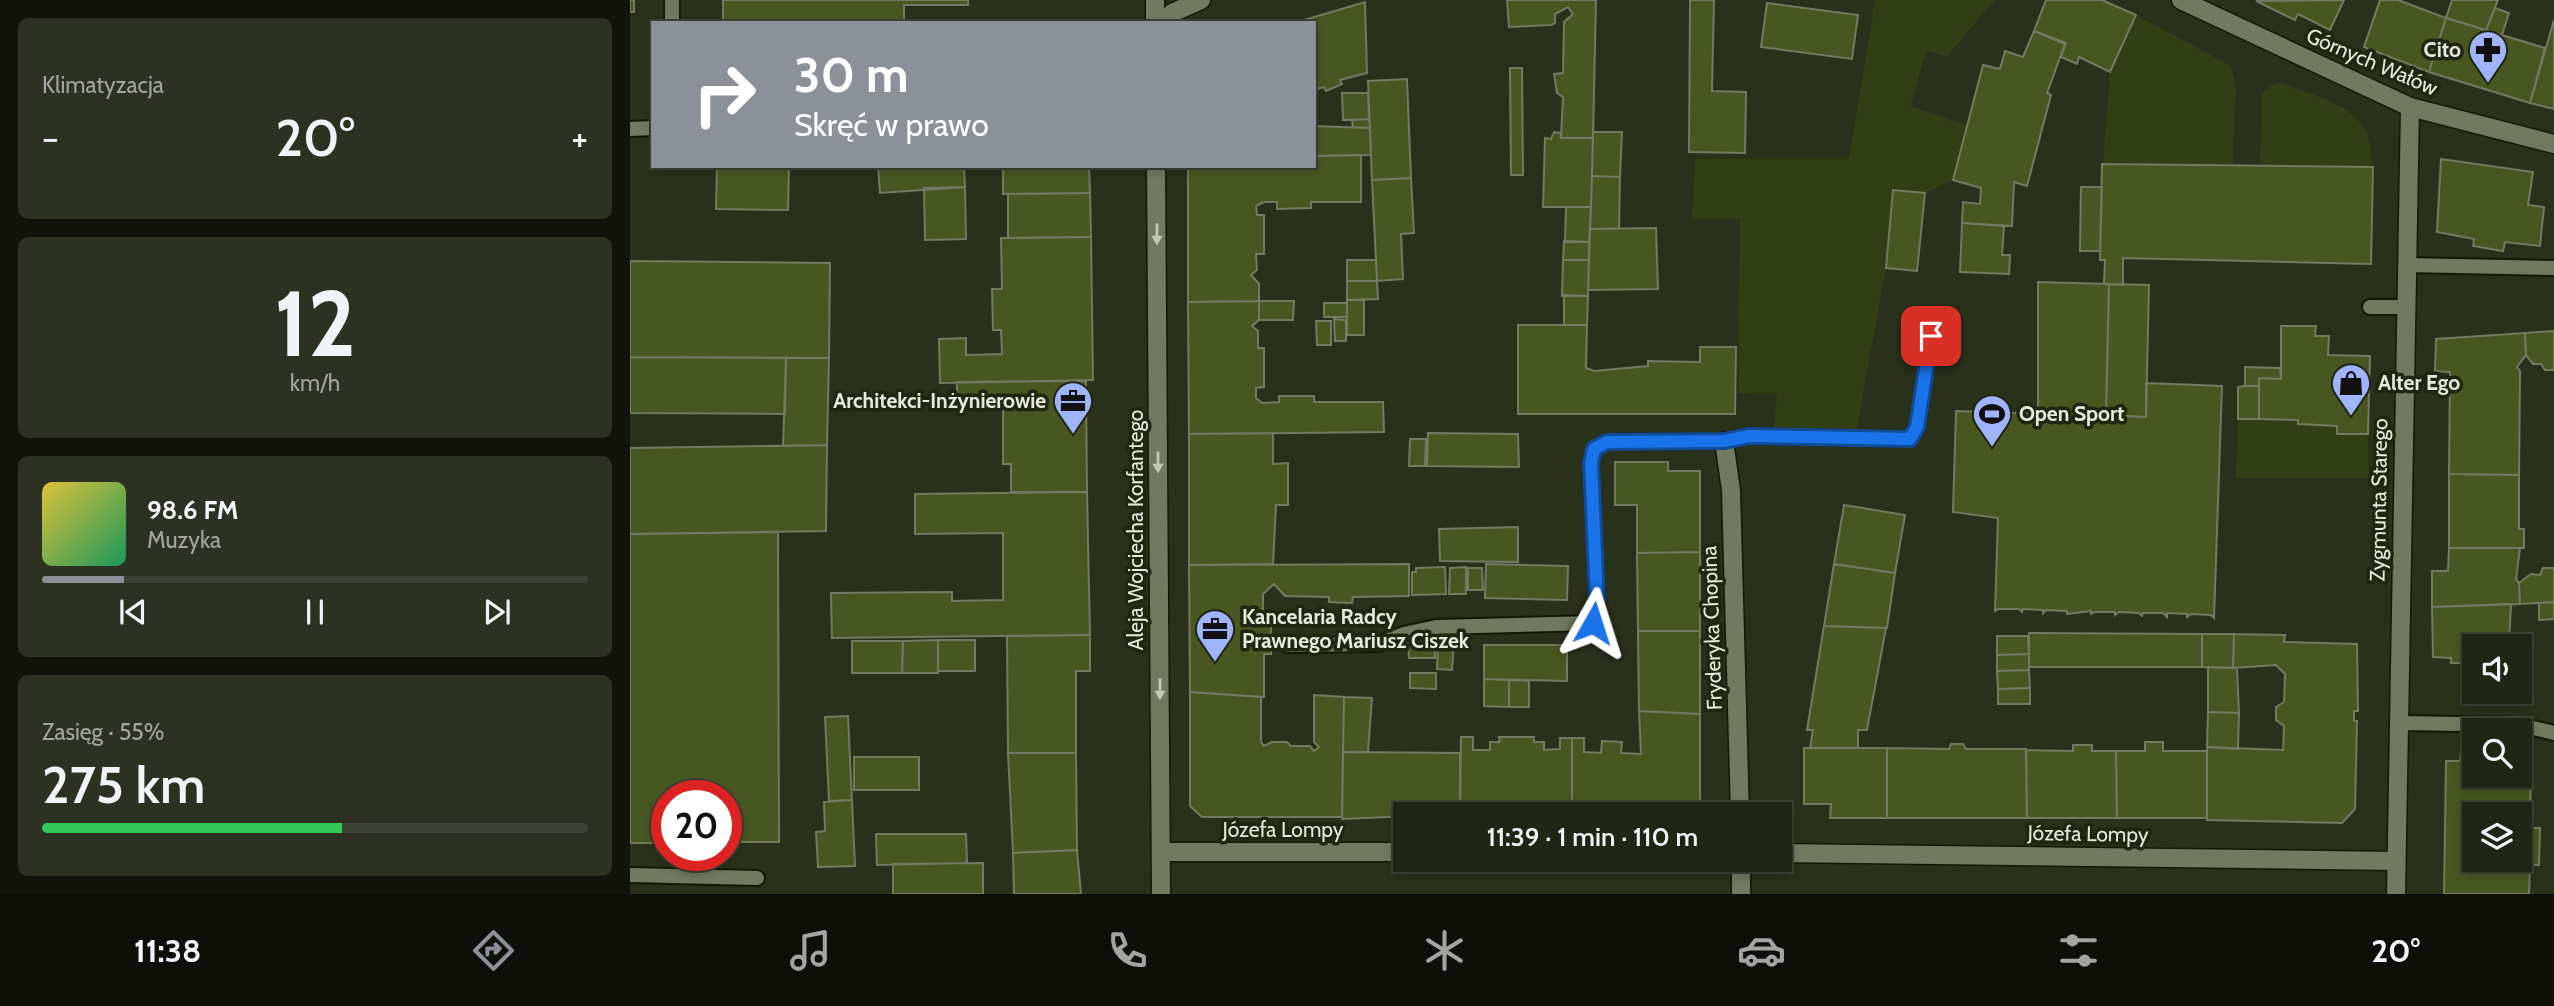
<!DOCTYPE html>
<html lang="pl">
<meta charset="utf-8">
<style>
body{margin:0;font-family:Cabin,sans-serif;background:#2d3122;color:#f1f3f6;height:100vh;display:flex;flex-direction:column;font-size:26px;white-space:nowrap}
*{box-sizing:border-box;margin:0}
p{font-size:23px;color:#a2a5a0}
.icon{flex:none;width:38px;height:38px;fill:none;stroke:currentColor;stroke-width:2;stroke-linecap:round;stroke-linejoin:round}
.map{position:relative;flex:1;overflow:hidden}
.details{display:flex;flex-direction:column;gap:18px;padding:18px;background:#12140b;width:630px}
.details>*{flex:none}
.hud{position:absolute;left:21px;top:21px;width:665px;height:147px;border-radius:0px;box-shadow:0 4px 10px #0003,0 0 0 2px #3d4234;background:#8c9099;color:#fff;overflow:hidden}
.controls{position:absolute;left:1832px;top:634px;display:grid;gap:14px}
.controls a{display:grid;place-items:center;width:70px;height:70px;border-radius:0px;background:#202514;box-shadow:0 4px 10px #0003,0 0 0 2px #3d4234;font-size:35px}
.speed{position:absolute;left:21px;top:780px;display:flex;gap:14px;font-size:35px;font-weight:700;text-align:center}
.speed>*{display:grid;place-content:center;width:91px;height:91px;border-radius:50%;background:#202514;box-shadow:0 4px 10px #0003,0 0 0 2px #3d4234;line-height:1}
.speed .limit{border:10px solid #d22;background:#fff;color:#111}
.pin{position:absolute;display:grid;place-items:center;width:60px;height:60px;color:#fff;margin:-30px;border-radius:14px;box-shadow:0 4px 10px #0006}
.me{position:absolute;width:77px;margin:-38px;rotate:6deg;stroke-linejoin:round;filter:drop-shadow(0 0 5px #0008)}
.turn{display:flex;align-items:center;gap:24px;height:147px;padding:0 28px;font-size:32px}
.turn .icon{width:91px;height:91px;stroke-width:2.5}
.turn b{display:block;font-size:49px;line-height:60px}
.big{font-size:52px;font-weight:600;line-height:1.1}
.details .card{flex:1;display:flex;flex-direction:column;justify-content:center;gap:10px;min-width:0;padding:0 24px;border-radius:10px;background:#2d3122}
.details .dial{align-items:center;gap:0}
.dial b{font-size:91px;line-height:1}
.song{display:flex;align-items:center;gap:21px}
.cover{width:84px;height:84px;border-radius:10px;background:linear-gradient(135deg,hsl(50 70% 55%),hsl(150 70% 35%))}
.played{height:7px;border-radius:4px;background:linear-gradient(90deg,#8c9099 15%,#3d4234 15%)}
.keys{display:flex;justify-content:space-around;direction:ltr}
.heat{display:flex;justify-content:space-between;align-items:center;font-size:38px;direction:ltr}
.charge{height:10px;border-radius:5px;background:linear-gradient(90deg,#34c759 55%,#3d4234 0)}
.trip{position:absolute;left:763px;top:802px;width:399px;height:70px;border-radius:0px;background:#202514;box-shadow:0 4px 10px #0003,0 0 0 2px #3d4234;font-weight:600;line-height:70px;text-align:center}
.menu{display:flex;height:112px;justify-content:space-around;align-items:center;background:#0d0f08;color:#a2a5a0}
.menu .icon{width:49px;height:49px}
.menu .selected{color:#8c9099}
.menu b{font-size:32px;color:#f1f3f6}
main{display:flex;flex:1;min-height:0}
.map>svg:first-child{display:block}
</style>
<main>
<section class="details">
<div class="card"><p>Klimatyzacja</p>
<div class="heat"><a>−</a><b class="big">20°</b><a>+</a></div>
</div>
<div class="card dial"><b>12</b><p>km/h</p></div>
<div class="card">
<div class="song"><i class="cover"></i><div><b>98.6 FM</b><p>Muzyka</p></div></div>
<div class="played"></div>
<div class="keys"><svg class="icon" aria-label="previous" viewBox="0 0 24 24"><path d="M18 5L8 12l10 7zM5 5v14"/></svg><svg class="icon" aria-label="pause" viewBox="0 0 24 24"><path d="M8 5v14M16 5v14"/></svg><svg class="icon" aria-label="next" viewBox="0 0 24 24"><path d="M6 5l10 7-10 7zM19 5v14"/></svg></div>
</div>
<div class="card"><p>Zasięg · 55%</p><b class="big">275 km</b><div class="charge"></div></div>
</section>
<div class="map">
<svg width="1924" height="894" viewBox="0 0 1924 894">
<rect width="100%" height="100%" fill="#2a311b"/>
<path fill="#323e14" d="M1245,0H1365L1317,56L1296,51L1281,106L1337,126L1323,180L1295,193L1263,190L1256,268L1225,438L1136,436L1144,427L1147,394L1108,393L1110,219H1062L1065,159L1219,158Z
M1506,15L1601,66L1606,87L1603,166L1473,164L1480,72Z
M1648,82C1677,94 1724,103 1737,134C1741,144 1741,157 1743,167L1630,166L1632,92Z
M1608,419L1668,420V424L1707,426V434H1738L1739,478H1606Z"/>
<path fill="#485721" stroke="#727a61" stroke-width="2" fill-rule="evenodd" d="M0,0H4V12H0Z
M93,0H338V5H274V23H93Z
M877,0H966L963,138H931L933,97L927,93L924,74L933,73L934,22L943,14L938,7L925,14V23L921,25L879,27Z
M1060,0H1084L1082,91L1116,92L1115,153L1059,152Z
M1416,0H1472L1506,15L1480,72L1449,57L1447,64L1431,57L1436,43L1404,31Z
M1714,0L1700,30L1668,14L1665,20L1626,1Z
M1750,0H1768L1816,18L1799,72L1734,47Z
M1822,0H1868L1856,30L1816,18Z
M735,2L737,73L710,80L712,84L696,91L694,87L684,90V23H664Z
M1137,3L1228,15L1222,59L1131,47Z
M1865,8L1879,13L1872,35L1856,30Z
M1816,18L1915,48L1900,103L1799,72Z
M1924,20V109L1900,103Z
M1404,31L1435,44L1417,93L1421,95L1397,186L1384,182L1382,226L1332,223L1333,202L1350,204L1351,188L1323,180L1353,65L1370,69L1375,51L1393,57Z
M880,68H892L893,175H881Z
M777,79L781,178L742,180L738,81Z
M712,93H738L739,119L713,120Z
M739,119L740,128H723L722,120Z
M684,126L740,128L741,155L684,156Z
M924,132L931,133V138H963L961,207H913L915,138L921,139Z
M963,132H992L990,177L962,176Z
M731,155V202H681V208L647,209V202H634L626,206L627,215H634V254H626L627,270L621,275L629,284V301L558,302V166H684V156Z
M1811,159L1903,172L1898,205L1914,207L1910,246L1875,242L1873,251L1843,246L1844,239L1807,232Z
M1472,164L1743,167L1741,264L1493,258V285L1474,284L1475,260H1470Z
M87,166H159L158,210L86,209Z
M248,166H334L335,187L250,193Z
M373,166H459L460,193L373,194Z
M962,176L990,177L989,229H960Z
M781,178L784,233L771,234L773,279L747,281L742,180Z
M335,187L336,239L295,240L294,188Z
M1451,187H1472L1470,251H1450Z
M1263,190L1295,193L1287,271L1256,268Z
M460,193L461,237L378,238V194Z
M936,207H961L959,242H935Z
M1332,223L1374,226L1372,255H1380L1379,274L1330,272Z
M1026,228L1028,289L958,290L960,229Z
M461,237L463,380L310,383L309,339L336,338V355L372,354L371,330H363L362,289H372L371,238Z
M934,241L959,242V260H933Z
M717,260H746L747,281H717Z
M933,260H959L958,296H932Z
M0,261L200,263L199,358L0,357Z
M717,281H747L748,299L717,300Z
M1408,282L1479,284L1476,415L1408,413Z
M1479,284L1519,285L1516,417L1476,415Z
M934,295L958,296L957,325H934Z
M717,300H734V335H717Z
M629,301V320L622,326L628,331V348H634V387L626,388V398L632,403L649,402V396H684V402H753L754,432L559,434L558,302Z
M629,301H664L663,320H629Z
M694,303H717V317H694Z
M704,319L716,320V341H705Z
M686,321H701V345H687Z
M888,325H957L956,368L964,371L1018,366V361L1070,362V347H1106L1105,414H888Z
M1651,326H1686L1685,336H1699L1698,355L1740,356L1738,434H1707V426L1668,424V420L1629,419V378L1651,379Z
M1924,331V370H1915L1911,364H1903L1896,355L1895,333Z
M1895,333L1896,355L1887,367L1890,371L1889,475L1819,474L1820,372L1805,371L1806,339Z
M0,357L156,358L155,414L0,413Z
M156,358H199L197,445L153,446Z
M1615,367L1650,368L1651,379L1629,378V386H1615Z
M456,381L457,492H381V464H373V409H327V382Z
M1516,383L1592,386L1584,618L1581,615L1561,614L1557,617V614L1537,613V617L1533,613H1513L1512,616L1509,613L1489,612L1485,615V612H1465L1461,614V611L1437,614V611L1416,610L1413,613V610L1393,609L1392,612L1389,609H1368L1365,611L1368,518L1323,512L1326,411L1516,417Z
M1615,386H1629V419H1608V387Z
M643,433V464L658,463V505H646L643,564L559,565V434Z
M798,433L888,434L889,467L797,466Z
M780,439H796L795,466H779Z
M197,445L196,531L0,534V448Z
M985,462H1038V471H1070V552L1007,553V505H985Z
M1819,474L1889,475V529H1894V548H1819Z
M457,492L460,635L202,638L201,593L322,592V601L373,600V533L285,534V494Z
M1214,505L1275,515L1265,573L1204,564Z
M888,527V562L810,561L809,529Z
M148,532L149,842H96V796H37V843H0V534Z
M1819,548H1890L1886,579L1889,583L1890,604L1802,607V571H1818Z
M1070,552V631H1008L1007,553Z
M779,564V596L723,597L722,603L699,602V597L655,596L644,584L633,594V618H641V654H634V697L560,692L559,565Z
M856,564L938,566L937,600L855,598Z
M1204,564L1265,573L1257,628L1194,626Z
M815,567L816,594L782,595V572H786V568Z
M836,567V594H819L820,568Z
M838,568H852L853,590H838Z
M1913,568H1924V602L1890,604L1889,583L1901,574L1910,575Z
M1924,602V619L1909,620V603Z
M1881,604L1879,646H1844V663H1821V658L1803,657L1802,607Z
M1194,626L1256,628L1237,730H1228V748H1180L1183,730H1177Z
M1008,631H1070V714L1009,711Z
M1399,633L1572,634V667H1399Z
M1572,634H1604L1603,668L1572,667Z
M1604,634L1655,635L1654,642L1727,644L1728,711H1724V721H1727L1725,809L1712,823L1577,820V747L1653,750L1654,726L1646,720V707L1654,702L1655,674L1646,665L1603,668Z
M460,635V671H446V753H378L377,636Z
M1367,636H1398L1399,654L1367,655Z
M308,640V673H272L273,641Z
M308,640H345V671H308Z
M222,641H273L272,673H222Z
M805,642V658H779L778,643Z
M808,642L824,643L822,670L807,669Z
M854,645H937V681L854,679Z
M1399,654V670L1367,671V655Z
M1578,667L1607,668L1609,713L1578,712Z
M1399,670L1400,688L1368,689L1367,671Z
M780,673H806V689L780,688Z
M854,679L879,680V707L854,706Z
M879,680L899,681V707H879Z
M1400,688V704H1368V689Z
M560,692L631,697V742L634,746L642,742H657L661,746H680L684,751L689,747L684,742V695L714,697L712,817H572L560,806Z
M714,697L742,698L738,752H713Z
M1009,711L1070,714V807L1063,814H942V738H954V752L971,753L972,741L992,742L991,753L1011,754Z
M1578,712L1609,713L1608,749L1577,747Z
M218,716L222,800L199,801L195,717Z
M831,737H843V750H860V742H870L869,737H904V742H914V750L930,749V738H942V814H830Z
M1515,742H1533V751H1577V818H1487L1486,751H1515Z
M1321,744H1333L1336,749H1396L1397,818H1257V748L1319,749Z
M1443,745H1462V751H1486L1487,818H1397L1396,750L1443,751Z
M1174,748H1257V818H1200L1201,804H1174Z
M1831,749H1844V775H1890V761L1901,760L1900,828H1910L1909,865H1900L1899,894H1814L1816,761H1830ZM1844,814H1890V859H1844Z
M713,752L830,753V814L712,819Z
M378,753H446L447,850L383,853Z
M224,757H289V790H224Z
M222,800L225,866L188,867L186,832L195,831L194,802Z
M246,834H336L337,863L247,865Z
M447,850L451,894H384L383,853Z
M353,863V894H263V864Z"/>
<g fill="none" stroke-linecap="round" stroke-linejoin="round">
<g stroke="#131904" stroke-width="18">
<path id="lane" d="M42,0V23
M0,129L23,128
M1777,265L1924,268
M1740,307H1776
M658,645L747,644L774,634L806,627L963,623L967,599L961,463L964,449L977,442L1094,441L1120,436L1280,439L1287,427L1301,336
M1769,723L1891,725L1924,733
M0,875L127,878"/>
</g>
<g stroke="#131904" stroke-width="21">
<path id="street" d="M525,23V0
M536,23L542,13L571,0
M526,166L531,894
M1094,441L1101,490L1110,814
M531,852H775
M1150,853L1766,861
M1111,859V894
M1766,894L1780,107"/>
</g>
<g stroke="#131904" stroke-width="21">
<path id="secondary" d="M1551,0L1780,107L1924,144"/>
</g>
<use href="#lane" stroke="#717a61" stroke-width="14"/>
<use href="#street" stroke="#717a61" stroke-width="18"/>
<use href="#secondary" stroke="#717a61" stroke-width="18"/>
</g>
<defs><path id="oneway-solid" d="M-6-.8H1V-3.2L6.5 0L1 3.2V.8H-6Z" transform="scale(1.75)"/></defs>
<g fill="#c2c8b7">
<use href="#oneway-solid" transform="translate(527 234) rotate(90)"/>
<use href="#oneway-solid" transform="translate(528 462) rotate(90)"/>
<use href="#oneway-solid" transform="translate(530 689) rotate(90)"/>
</g>
<g fill="none" stroke-linecap="round" stroke-linejoin="round">
<g stroke="#114b97" stroke-width="18">
<path id="route" d="M963,623L967,599L961,463L964,449L977,442L1094,441L1119,436L1280,439L1287,427L1301,336"/>
</g>
<use href="#route" stroke="#1a73e8" stroke-width="12"/>
</g>
<defs>
<g id="pharmacy-pin" transform="scale(2.0125)"><path d="M0 17L-7.5 6A9.5 9.5 0 1 1 7.5 6Z" fill="#a0b3fd" stroke="#202711"/><path d="M-2-6h4v4h4v4h-4v4h-4v-4h-4v-4h4Z" fill="#111"/></g>
<g id="shop-pin" transform="scale(2.0125)"><path d="M0 17L-7.5 6A9.5 9.5 0 1 1 7.5 6Z" fill="#a0b3fd" stroke="#202711"/><path d="M-5-2.5h2.3a2.7 3.5 0 0 1 5.4 0H5L5.5 6h-11ZM-1.5-2.5h3a1.5 2.3 0 0 0-3 0Z" fill="#111"/></g>
<g id="office-pin" transform="scale(2.0125)"><path d="M0 17L-7.5 6A9.5 9.5 0 1 1 7.5 6Z" fill="#a0b3fd" stroke="#202711"/><path d="M-6-3h4V-5.5h4V-3h4V5H-6ZM-1-4.5V-3h2v-1.5ZM-6 0V1H6V0Z" fill="#111"/></g>
<g id="stadium-pin" transform="scale(2.0125)"><path d="M0 17L-7.5 6A9.5 9.5 0 1 1 7.5 6Z" fill="#a0b3fd" stroke="#202711"/><path d="M0-5a6.5 5 0 1 0 0 10a6.5 5 0 1 0 0-10ZM-3.5-1.8h7v3.6h-7Z" fill="#111"/></g>
</defs>
<g fill-rule="evenodd">
<use href="#pharmacy-pin" x="1858" y="50"/>
<use href="#shop-pin" x="1721" y="383"/>
<use href="#office-pin" x="443" y="401"/>
<use href="#stadium-pin" x="1362" y="414"/>
<use href="#office-pin" x="585" y="629"/>
</g>
<g text-anchor="middle" stroke-width="7" stroke-linejoin="round" paint-order="stroke">
<g font-size="21" font-weight="bold" fill="#e5eadc" stroke="#202711" text-anchor="start">
<text x="1831" y="57" text-anchor="end">Cito</text>
<text x="1748" y="390">Alter Ego</text>
<text x="416" y="408" text-anchor="end">Architekci-Inżynierowie</text>
<text x="1389" y="421">Open Sport</text>
<text x="612" y="624">Kancelaria Radcy<tspan x="612" dy="24">Prawnego Mariusz Ciszek</tspan></text>
</g>
<g font-size="21" fill="#e5eadc" stroke="#202711">
<text transform="translate(1742 62) rotate(23)" y="7">Górnych Wałów</text>
<text transform="translate(1749 500) rotate(-89)" y="7">Zygmunta Starego</text>
<text transform="translate(506 530) rotate(-90)" y="7">Aleja Wojciecha Korfantego</text>
<text transform="translate(1082 628) rotate(-92)" y="7">Fryderyka Chopina</text>
<text x="653" y="837">Józefa Lompy</text>
<text transform="translate(1458 834) rotate(1)" y="7">Józefa Lompy</text>
</g>
</g>
</svg>
<div class="controls">
<a><svg class="icon" aria-label="sound" viewBox="0 0 24 24"><path d="M4 9h4l5-4v14l-5-4H4zM17 9q2 3 0 6"/></svg></a>
<a><svg class="icon" aria-label="search" viewBox="0 0 24 24"><circle cx="10" cy="10" r="6"/><path d="M15 15l6 6"/></svg></a>
<a><svg class="icon" aria-label="layers" viewBox="0 0 24 24"><path d="M12 4l9 5-9 5-9-5zM3 14l9 5 9-5"/></svg></a>
</div>
<div class="speed"><div class="limit">20</div></div>
<div class="pin" style="left:1301px;top:336px;background:#d93025"><svg class="icon" aria-label="arrive" viewBox="0 0 24 24"><path d="M6 21V4h12l-3 4 3 4H6"/></svg></div>
<svg class="me" style="left:963px;top:623px" viewBox="-20 -20 40 40"><path d="M0-17L14 15 0 8-14 15z" fill="#1a73e8" stroke="#fff" stroke-width="4"/></svg>
<div class="trip">11:39 · 1 min · 110 m</div>
<div class="hud">
<div class="turn"><svg class="icon" aria-label="right" viewBox="0 0 24 24"><path d="M7 20v-9h11M14 6l5 5-5 5"/></svg><div><b>30 m</b>Skręć w prawo</div></div>
</div>
</div>
</main>
<nav class="menu">
<b>11:38</b>
<svg class="icon selected" aria-label="directions" viewBox="0 0 24 24"><path d="M12 3l9 9-9 9-9-9zM9 14v-3h6M13 9l2 2-2 2"/></svg>
<svg class="icon" aria-label="music" viewBox="0 0 24 24"><path d="M9 18V5l10-2v13"/><circle cx="6" cy="18" r="3"/><circle cx="16" cy="16" r="3"/></svg>
<svg class="icon" aria-label="phone" viewBox="0 0 24 24"><path d="M5 4h4l2 5-3 2q2 4 5 5l2-3 5 2v4C11 20 4 13 5 4z"/></svg>
<svg class="icon" aria-label="climate" viewBox="0 0 24 24"><path d="M12 3v18M4 7l16 10M4 17L20 7"/></svg>
<svg class="icon" aria-label="car" viewBox="0 0 24 24"><path d="M5 17H2v-5l4-1 3-4h7l3 4 3 1v5h-3M9 17h6M6 11h13"/><circle cx="7" cy="17" r="2"/><circle cx="17" cy="17" r="2"/></svg>
<svg class="icon" aria-label="filters" viewBox="0 0 24 24"><path d="M4 7h16M4 17h16"/><circle cx="9" cy="7" r="2"/><circle cx="15" cy="17" r="2"/></svg>
<b>20°</b>
</nav>
